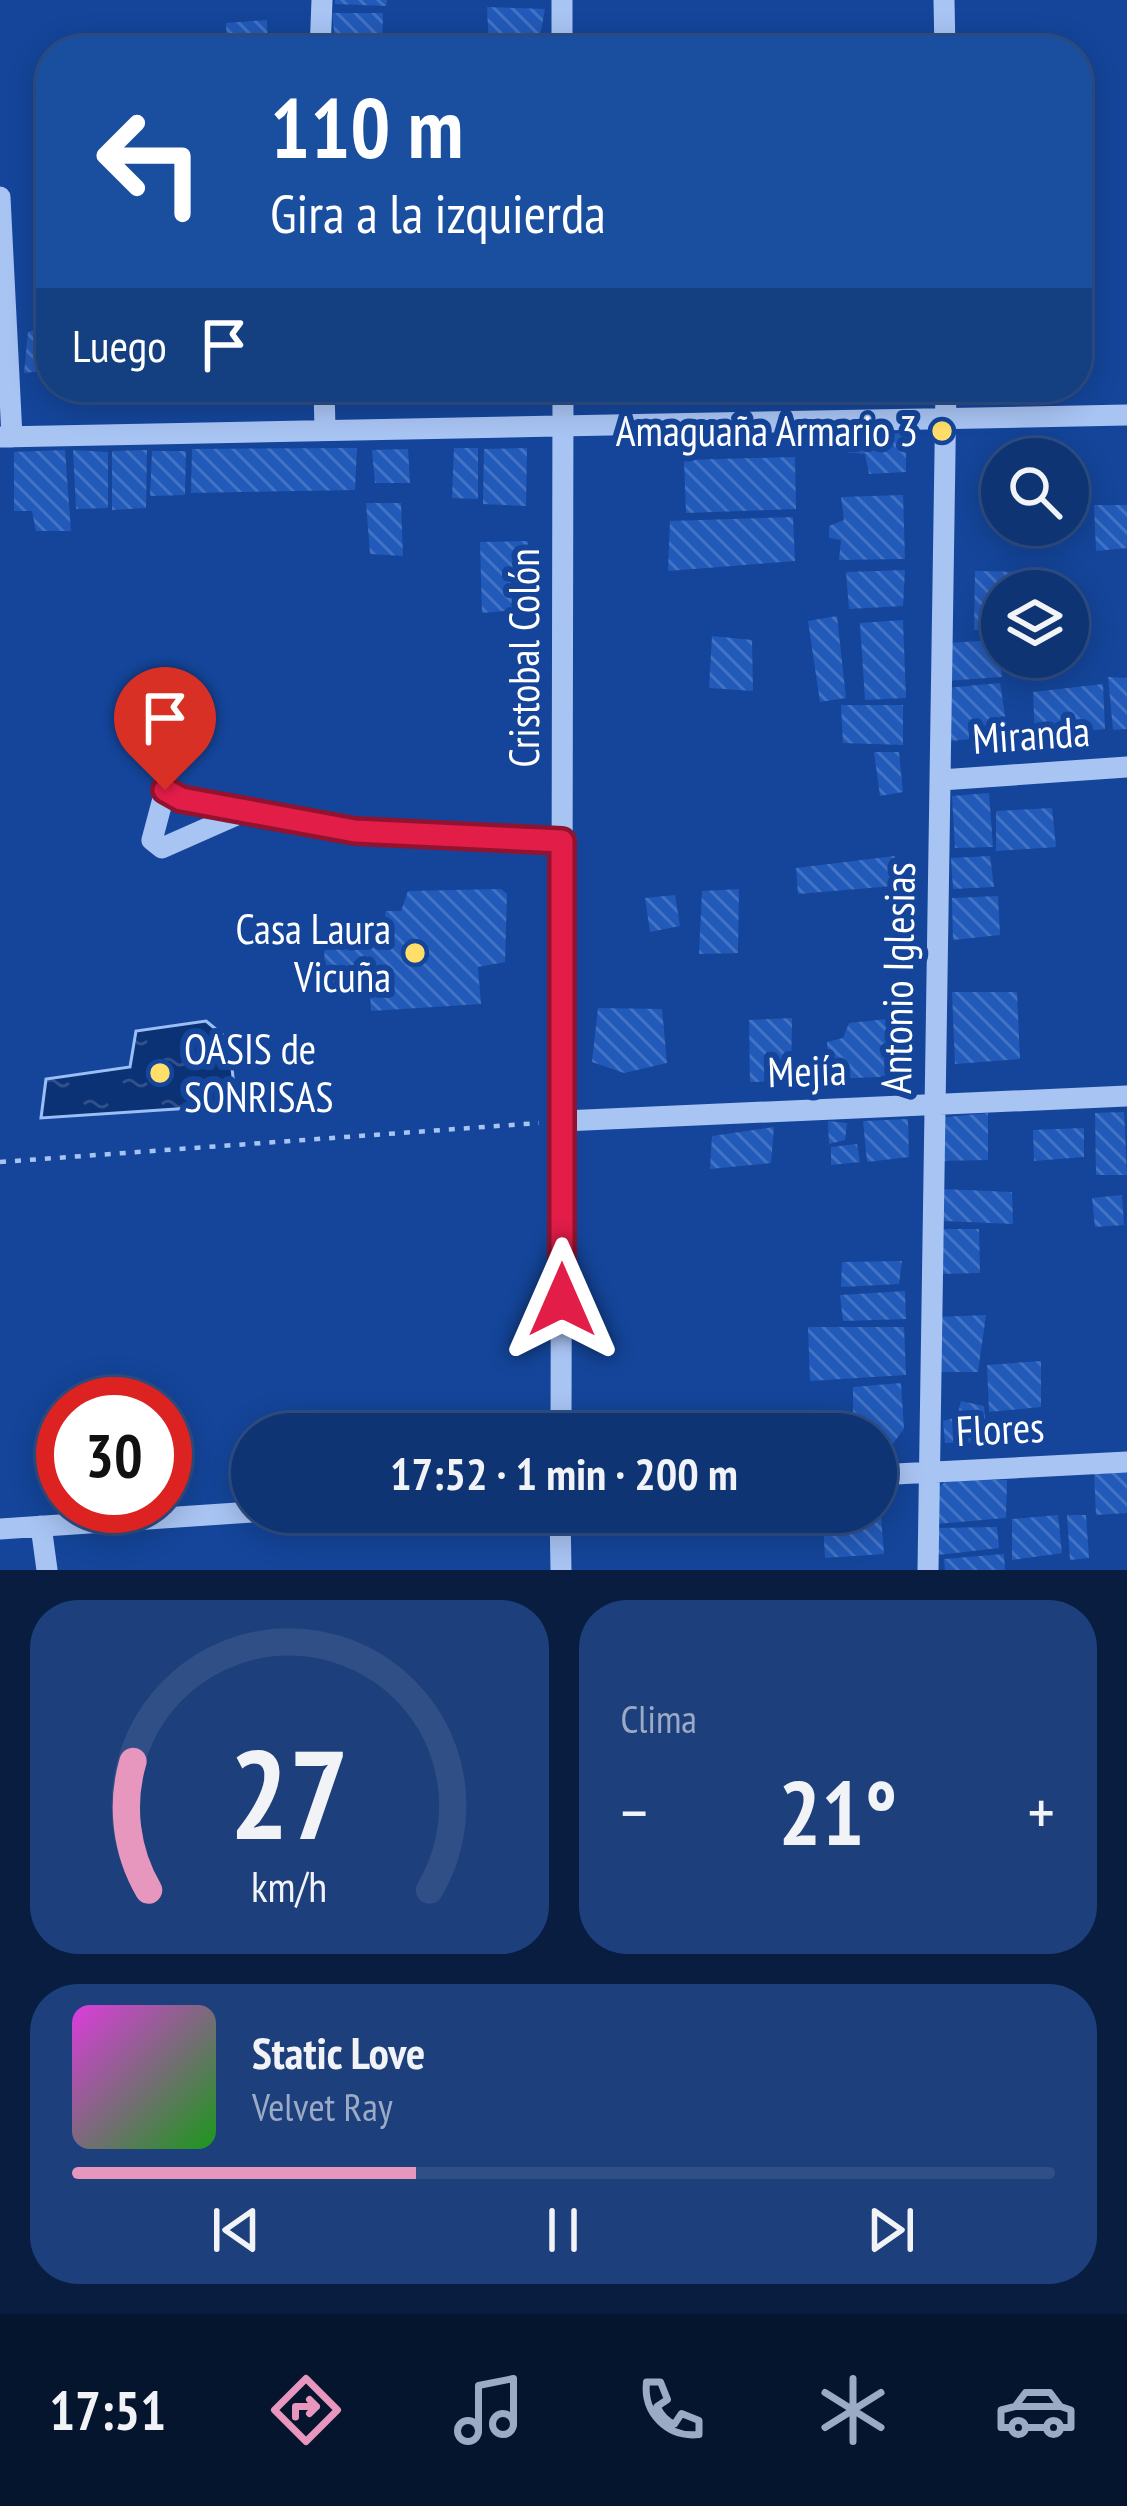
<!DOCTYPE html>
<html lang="es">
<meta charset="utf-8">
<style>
body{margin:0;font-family:"PT Sans Narrow",sans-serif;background:#1d3f7c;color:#f1f3f6;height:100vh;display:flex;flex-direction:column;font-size:45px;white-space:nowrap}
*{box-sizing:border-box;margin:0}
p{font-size:39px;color:#9baac5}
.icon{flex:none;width:66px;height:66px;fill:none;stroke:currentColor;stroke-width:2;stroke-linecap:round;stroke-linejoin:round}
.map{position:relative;height:1570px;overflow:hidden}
.sheet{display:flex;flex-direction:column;gap:30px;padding:30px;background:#081d40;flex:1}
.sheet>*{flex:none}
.hud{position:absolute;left:36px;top:36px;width:1056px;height:366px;border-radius:48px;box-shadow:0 6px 30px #0003,0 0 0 3px #2f4f86;background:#1a4fa0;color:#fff;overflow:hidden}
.buttons{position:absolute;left:981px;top:438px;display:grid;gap:24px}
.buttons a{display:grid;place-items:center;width:108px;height:108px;border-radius:50%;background:#0f3474;box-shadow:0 6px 30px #0003,0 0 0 3px #2f4f86;font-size:60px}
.speed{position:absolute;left:36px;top:1377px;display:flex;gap:24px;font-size:60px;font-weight:700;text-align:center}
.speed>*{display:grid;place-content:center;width:156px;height:156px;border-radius:50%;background:#0f3474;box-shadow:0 6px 30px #0003,0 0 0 3px #2f4f86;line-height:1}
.speed .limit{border:18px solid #d22;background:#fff;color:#111}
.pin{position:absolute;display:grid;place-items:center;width:102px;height:102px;color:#fff;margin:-123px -51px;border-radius:50% 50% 50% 0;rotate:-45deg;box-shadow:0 0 12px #0007}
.pin .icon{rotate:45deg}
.me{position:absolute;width:132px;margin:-66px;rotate:0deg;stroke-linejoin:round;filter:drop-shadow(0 0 9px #0008)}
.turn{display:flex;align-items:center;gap:42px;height:252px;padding:0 36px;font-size:54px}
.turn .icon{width:156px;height:156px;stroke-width:2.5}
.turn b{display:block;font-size:84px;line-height:102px}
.then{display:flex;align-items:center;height:114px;padding:0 36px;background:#0003;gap:24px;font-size:45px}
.big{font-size:90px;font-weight:600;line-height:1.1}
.sheet .card{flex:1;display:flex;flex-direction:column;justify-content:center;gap:18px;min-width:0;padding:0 42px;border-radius:48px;background:#1d3f7c}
.sheet .dial{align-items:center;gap:0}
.dial svg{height:312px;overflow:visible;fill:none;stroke:#2f4f86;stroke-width:7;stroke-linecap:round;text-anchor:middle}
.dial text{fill:#f1f3f6;stroke:none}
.song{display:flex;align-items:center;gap:36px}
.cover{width:144px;height:144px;border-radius:18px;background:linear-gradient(135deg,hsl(300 70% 55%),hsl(120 70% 35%))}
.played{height:12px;border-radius:6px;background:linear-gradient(90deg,#e797bd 35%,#2f4f86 35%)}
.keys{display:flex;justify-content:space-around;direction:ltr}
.heat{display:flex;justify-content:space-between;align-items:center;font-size:66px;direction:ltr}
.sheet .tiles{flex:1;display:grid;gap:30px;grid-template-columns:1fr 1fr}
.card:last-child{grid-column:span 2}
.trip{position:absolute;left:231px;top:1413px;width:666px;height:120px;border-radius:60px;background:#0f3474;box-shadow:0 6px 30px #0003,0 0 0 3px #2f4f86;font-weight:600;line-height:120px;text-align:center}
.tabs{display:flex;height:192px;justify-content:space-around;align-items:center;background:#06152e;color:#9baac5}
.tabs .icon{width:84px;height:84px}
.tabs .on{color:#e797bd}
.tabs b{font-size:54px;color:#f1f3f6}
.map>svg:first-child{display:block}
</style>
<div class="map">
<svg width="1127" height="1570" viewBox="0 0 1127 1570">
<defs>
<pattern id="water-ripples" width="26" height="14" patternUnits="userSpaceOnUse" patternTransform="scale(3)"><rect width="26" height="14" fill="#0c3276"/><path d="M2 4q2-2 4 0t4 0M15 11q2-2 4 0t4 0" fill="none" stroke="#30518b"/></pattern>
<pattern id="building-back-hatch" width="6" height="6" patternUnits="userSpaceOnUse" patternTransform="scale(3)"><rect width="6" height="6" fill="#225ab9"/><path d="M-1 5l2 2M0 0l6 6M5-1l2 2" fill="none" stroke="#4373c4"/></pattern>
</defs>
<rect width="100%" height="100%" fill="#14459a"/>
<path fill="url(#water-ripples)" stroke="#9abef6" stroke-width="3" d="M206,1021L229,1040L236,1105L41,1118L46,1079L130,1067L136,1031Z"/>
<path fill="url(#building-back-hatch)" d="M335,0H387L386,6L335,4Z
M487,7L545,9L537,51H489Z
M332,13H383L382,51L336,49Z
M267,20L268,51H227L226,23Z
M42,280H51V370L24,373L28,332L46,326Z
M153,387H202V398H153Z
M906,433V472L869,474L865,454L846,452L844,436Z
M357,448L355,490L191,493L192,449Z
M454,448H478V499L452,498Z
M527,448L526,506L483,504L484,449Z
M408,449L410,483H375L372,450Z
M65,450L71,531H36L32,511H14V452Z
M73,450L108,452V508L76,509Z
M147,450L146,508L112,510V451Z
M152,451H186L185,495L150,496Z
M795,457L796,509L686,513L684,460Z
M903,495L905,559L839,560L841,540L829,538V526L844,520L841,497Z
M366,503H401L403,556L370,554Z
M1094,505H1127V548L1096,551Z
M793,517L795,561L668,571L670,521Z
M528,541L529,609L482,613L480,542Z
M905,570L903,606L849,609L846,572Z
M975,571L1036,572L1035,591H1002V629L974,630Z
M837,616L846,698L820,702L808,621Z
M903,620L906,698L865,700L860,623Z
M712,636L752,640L753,691L709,688Z
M997,640L1002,677L945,681L947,643Z
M1108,677L1127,678V729L1113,730Z
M1000,683L1008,735L951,741L945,688Z
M1103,684L1105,729L1035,737L1033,692Z
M841,705H903V745L843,743Z
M874,752H899L903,792L880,796Z
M989,793L993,847L955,848L952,796Z
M1052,808L1056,847L996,851V811Z
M895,856L893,886L798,894L796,868Z
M990,856L994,887L953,889L951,858Z
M501,889L507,894L505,962L478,967L481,1004L371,1011L370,990L322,995L325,945L380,941L386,911H401L408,891Z
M739,889L738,953L699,954L702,891Z
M675,895L680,926L650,932L645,898Z
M998,896L1000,935L953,940L952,898Z
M952,992H1017L1020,1059L955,1064Z
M598,1008L662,1009L667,1063L624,1073L592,1062Z
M906,1017L905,1076L829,1079L827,1042L843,1038L849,1023Z
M792,1018L791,1081L750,1082L749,1020Z
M1124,1112L1127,1175H1096L1095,1113Z
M988,1113V1160L938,1161L937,1118Z
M908,1119L909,1157L867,1162L863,1121Z
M828,1121L847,1123L845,1140L829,1144Z
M774,1127L771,1163L710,1169L712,1136Z
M1084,1128V1157L1034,1161L1033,1130Z
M857,1144L860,1162L831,1165V1147Z
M942,1189L1012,1192L1013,1224L943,1221Z
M1122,1195L1124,1225L1095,1227L1092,1198Z
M938,1229H979L980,1273L938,1274Z
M902,1261L899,1284L841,1287L842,1262Z
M905,1291L906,1319L843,1321L840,1295Z
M986,1315L978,1372H939L936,1317Z
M808,1327H904L906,1375L810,1381Z
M1041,1361V1407L989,1412L987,1365Z
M901,1383L904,1429L891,1446L876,1445V1434H853V1387Z
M961,1401L984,1406L987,1442L945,1443L943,1421L957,1417Z
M1127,1472V1513L1096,1515L1094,1473Z
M947,1480H1007L1006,1518L936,1524L937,1489Z
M876,1503H880L884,1554L825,1558L823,1522L848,1518V1512H876Z
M736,1512H799V1515L737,1520Z
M1058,1515L1062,1553L1012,1560V1519Z
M1067,1515H1086L1089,1558L1070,1560Z
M997,1527L999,1548L938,1555L936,1528Z
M1004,1554L1005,1570H945L944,1559Z"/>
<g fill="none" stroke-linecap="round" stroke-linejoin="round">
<path stroke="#a8c4f3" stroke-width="4.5" stroke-dasharray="6 9" stroke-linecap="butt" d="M0,1162L539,1123"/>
<path stroke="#a8c4f3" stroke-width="21" d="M562,0V51
M944,0L945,51
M320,51L322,0
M0,197L12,437
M324,387L325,430
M0,437L1127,415
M165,733V791L181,799L355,831L563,841
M941,780L1127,767
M165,791L152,840L162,848L248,810
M563,1121L1127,1096
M561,1434L563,387
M876,1475L1127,1462
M560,1512L561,1570
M41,1526L47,1570
M0,1529L252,1512
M928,1570L946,387"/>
</g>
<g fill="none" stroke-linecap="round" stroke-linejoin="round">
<g stroke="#92132f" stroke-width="30">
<path id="route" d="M165,790L181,799L355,831L562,841V1300"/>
</g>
<use href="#route" stroke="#e11d48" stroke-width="21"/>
</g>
<g fill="#ffde6a" stroke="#14459a" stroke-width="4.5">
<circle cx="942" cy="431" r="12"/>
<circle cx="415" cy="953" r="12"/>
<circle cx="160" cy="1073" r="12"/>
</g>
<g text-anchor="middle" stroke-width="12" stroke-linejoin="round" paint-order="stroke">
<g font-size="42" fill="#fff" stroke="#14459a" text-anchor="end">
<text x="918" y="446">Amaguaña Armario 3</text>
<text x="391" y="944">Casa Laura<tspan x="391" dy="48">Vicuña</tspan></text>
<text x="184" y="1064" text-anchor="start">OASIS de<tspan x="184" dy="48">SONRISAS</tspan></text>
</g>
<g font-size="42" fill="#fff" stroke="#14459a">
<text transform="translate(524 658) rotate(-90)" y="15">Cristobal Colón</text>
<text transform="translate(1031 735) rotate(-4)" y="15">Miranda</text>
<text transform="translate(898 978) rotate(-89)" y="15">Antonio Iglesias</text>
<text transform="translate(807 1071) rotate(-2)" y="15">Mejía</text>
<text transform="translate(1000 1429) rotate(-3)" y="15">Flores</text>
</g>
</g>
</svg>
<div class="buttons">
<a><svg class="icon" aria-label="search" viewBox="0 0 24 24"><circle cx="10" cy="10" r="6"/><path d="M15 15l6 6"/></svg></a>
<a><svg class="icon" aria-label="layers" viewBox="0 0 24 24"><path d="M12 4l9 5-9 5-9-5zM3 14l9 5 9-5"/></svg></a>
</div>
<div class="speed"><div class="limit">30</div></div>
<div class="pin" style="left:165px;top:790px;background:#d93025"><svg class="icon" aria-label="arrive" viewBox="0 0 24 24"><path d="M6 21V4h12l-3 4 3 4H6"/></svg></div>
<svg class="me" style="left:562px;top:1300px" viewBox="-20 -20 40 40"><path d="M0-17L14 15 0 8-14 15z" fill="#e11d48" stroke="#fff" stroke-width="4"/></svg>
<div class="trip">17:52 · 1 min · 200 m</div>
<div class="hud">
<div class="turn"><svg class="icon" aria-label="left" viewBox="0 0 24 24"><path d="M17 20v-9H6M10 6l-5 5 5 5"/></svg><div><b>110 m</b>Gira a la izquierda</div></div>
<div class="then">Luego<svg class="icon" aria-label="arrive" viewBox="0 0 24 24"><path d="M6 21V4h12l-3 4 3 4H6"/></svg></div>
</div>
</div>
<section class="sheet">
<div class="tiles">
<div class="card dial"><svg viewBox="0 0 100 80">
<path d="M14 69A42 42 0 1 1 86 69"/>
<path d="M14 69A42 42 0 0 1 10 36" stroke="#e797bd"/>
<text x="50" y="56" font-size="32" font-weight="700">27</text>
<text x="50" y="72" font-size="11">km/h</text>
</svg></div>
<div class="card"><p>Clima</p>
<div class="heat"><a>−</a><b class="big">21°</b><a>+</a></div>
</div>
<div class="card">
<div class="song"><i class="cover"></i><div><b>Static Love</b><p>Velvet Ray</p></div></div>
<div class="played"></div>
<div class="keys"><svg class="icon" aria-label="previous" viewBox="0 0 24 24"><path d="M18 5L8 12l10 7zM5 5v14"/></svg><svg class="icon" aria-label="pause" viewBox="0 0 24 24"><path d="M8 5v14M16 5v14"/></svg><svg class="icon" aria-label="next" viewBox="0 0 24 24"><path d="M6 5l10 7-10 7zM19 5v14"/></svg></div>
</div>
</div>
</section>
<nav class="tabs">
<b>17:51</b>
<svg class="icon on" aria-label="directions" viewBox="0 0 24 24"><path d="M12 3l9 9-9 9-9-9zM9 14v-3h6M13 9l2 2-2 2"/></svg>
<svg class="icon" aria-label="music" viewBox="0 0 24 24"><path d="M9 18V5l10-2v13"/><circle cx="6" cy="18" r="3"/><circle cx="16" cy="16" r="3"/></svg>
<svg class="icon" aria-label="phone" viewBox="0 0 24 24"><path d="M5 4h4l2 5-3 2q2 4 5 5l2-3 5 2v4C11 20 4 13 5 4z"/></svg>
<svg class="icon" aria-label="climate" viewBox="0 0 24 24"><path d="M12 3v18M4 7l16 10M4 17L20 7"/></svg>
<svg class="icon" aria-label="car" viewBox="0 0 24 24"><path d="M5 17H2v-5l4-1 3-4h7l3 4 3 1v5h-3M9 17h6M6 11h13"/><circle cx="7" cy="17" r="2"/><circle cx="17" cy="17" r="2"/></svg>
</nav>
